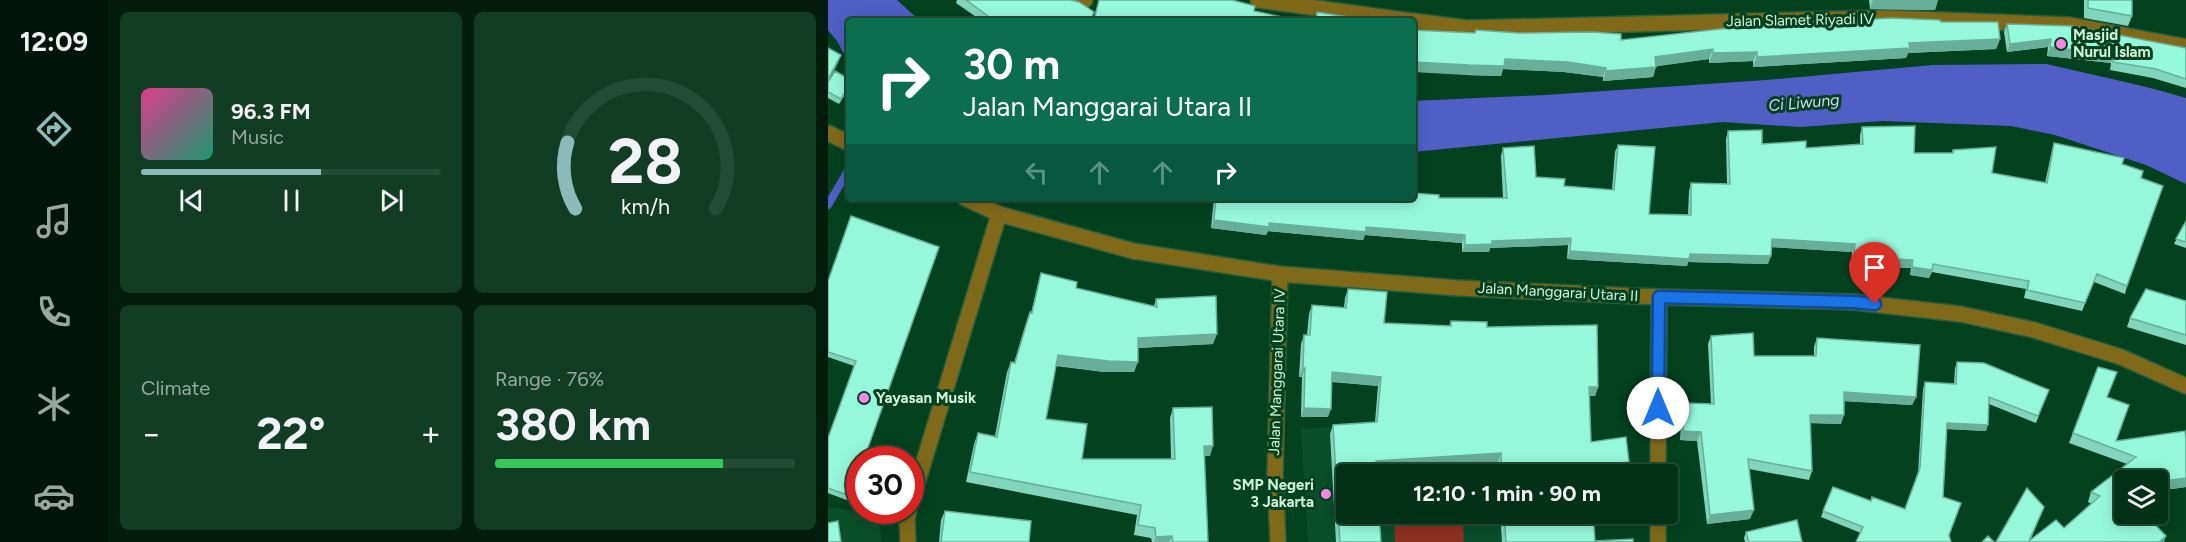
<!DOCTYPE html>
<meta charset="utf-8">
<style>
body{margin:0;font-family:Figtree,sans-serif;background:#103d24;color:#f1f3f6;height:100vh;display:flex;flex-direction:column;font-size:22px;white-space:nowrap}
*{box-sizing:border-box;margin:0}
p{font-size:20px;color:#96a9a1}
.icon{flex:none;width:33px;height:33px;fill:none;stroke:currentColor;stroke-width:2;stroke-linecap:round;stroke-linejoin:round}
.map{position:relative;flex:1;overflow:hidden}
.side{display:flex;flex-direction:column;gap:12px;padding:12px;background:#011b0d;width:720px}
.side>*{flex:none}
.top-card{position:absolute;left:18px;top:18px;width:570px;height:183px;border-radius:6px;box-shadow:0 3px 15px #0003,0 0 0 2px #234c36;background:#0b6e4f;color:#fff;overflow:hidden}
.controls{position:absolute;left:1286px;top:470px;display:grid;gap:12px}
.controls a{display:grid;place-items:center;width:54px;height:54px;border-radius:6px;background:#023117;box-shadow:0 3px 15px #0003,0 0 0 2px #234c36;font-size:30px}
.speed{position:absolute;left:18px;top:446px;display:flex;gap:12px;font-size:30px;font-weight:700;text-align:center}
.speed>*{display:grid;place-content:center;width:78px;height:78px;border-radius:50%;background:#023117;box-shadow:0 3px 15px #0003,0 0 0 2px #234c36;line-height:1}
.speed .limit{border:9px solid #d22;background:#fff;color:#111}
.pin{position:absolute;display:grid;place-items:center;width:51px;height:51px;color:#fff;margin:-62px -26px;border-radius:50% 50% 50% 0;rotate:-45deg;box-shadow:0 0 6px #0007}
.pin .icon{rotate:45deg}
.me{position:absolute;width:66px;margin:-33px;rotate:0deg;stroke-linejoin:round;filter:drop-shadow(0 0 4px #0008)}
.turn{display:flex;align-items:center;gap:21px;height:126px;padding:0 18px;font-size:27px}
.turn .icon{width:78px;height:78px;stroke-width:2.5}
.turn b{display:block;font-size:42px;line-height:51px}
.lanes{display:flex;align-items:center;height:57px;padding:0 18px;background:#0003;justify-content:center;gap:30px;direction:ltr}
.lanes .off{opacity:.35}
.big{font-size:45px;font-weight:700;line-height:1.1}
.side .widget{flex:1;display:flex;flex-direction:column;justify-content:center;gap:9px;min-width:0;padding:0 21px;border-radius:9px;background:#103d24}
.side .dial{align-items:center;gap:0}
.dial svg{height:156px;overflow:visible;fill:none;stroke:#234c36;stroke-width:7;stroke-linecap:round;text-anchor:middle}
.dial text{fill:#f1f3f6;stroke:none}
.song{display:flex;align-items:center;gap:18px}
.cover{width:72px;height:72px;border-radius:9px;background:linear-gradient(135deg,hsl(330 70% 55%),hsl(160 70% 35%))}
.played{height:6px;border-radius:3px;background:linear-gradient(90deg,#8bbbb9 60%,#234c36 60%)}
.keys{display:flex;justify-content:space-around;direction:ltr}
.heat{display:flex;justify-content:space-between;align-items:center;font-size:33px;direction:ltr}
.charge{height:9px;border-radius:4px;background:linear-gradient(90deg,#34c759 76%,#234c36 0)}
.side .tiles{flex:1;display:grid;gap:12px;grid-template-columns:repeat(2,1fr)}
.trip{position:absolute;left:508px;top:464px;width:342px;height:60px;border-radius:6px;background:#023117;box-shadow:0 3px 15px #0003,0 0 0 2px #234c36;font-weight:700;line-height:60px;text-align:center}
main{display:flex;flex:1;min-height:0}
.tabs{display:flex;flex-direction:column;width:108px;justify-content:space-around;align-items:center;background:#011409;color:#96a9a1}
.tabs .icon{width:42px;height:42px}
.tabs .active{color:#8bbbb9}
.tabs b{font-size:27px;color:#f1f3f6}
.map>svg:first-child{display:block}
</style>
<main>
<nav class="tabs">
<b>12:09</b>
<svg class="icon active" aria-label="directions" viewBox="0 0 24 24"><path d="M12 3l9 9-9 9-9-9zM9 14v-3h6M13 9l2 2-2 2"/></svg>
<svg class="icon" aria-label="music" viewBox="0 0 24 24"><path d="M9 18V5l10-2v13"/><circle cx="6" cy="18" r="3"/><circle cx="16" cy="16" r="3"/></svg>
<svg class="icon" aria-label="phone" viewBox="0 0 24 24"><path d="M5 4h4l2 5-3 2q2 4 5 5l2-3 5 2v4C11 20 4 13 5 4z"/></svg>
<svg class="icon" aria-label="climate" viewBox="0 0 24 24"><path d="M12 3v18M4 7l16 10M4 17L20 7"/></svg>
<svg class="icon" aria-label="car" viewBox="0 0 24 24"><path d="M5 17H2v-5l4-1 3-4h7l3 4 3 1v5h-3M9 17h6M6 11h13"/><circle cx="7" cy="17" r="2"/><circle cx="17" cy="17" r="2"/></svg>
</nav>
<section class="side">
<div class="tiles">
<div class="widget">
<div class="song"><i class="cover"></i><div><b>96.3 FM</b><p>Music</p></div></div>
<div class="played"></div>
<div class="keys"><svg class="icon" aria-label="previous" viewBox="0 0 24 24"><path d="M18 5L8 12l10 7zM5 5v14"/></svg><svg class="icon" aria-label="pause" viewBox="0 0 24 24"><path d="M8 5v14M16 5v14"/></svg><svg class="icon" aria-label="next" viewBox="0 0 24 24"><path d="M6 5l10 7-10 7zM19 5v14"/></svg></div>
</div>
<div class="widget dial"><svg viewBox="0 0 100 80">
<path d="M14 69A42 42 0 1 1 86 69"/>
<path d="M14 69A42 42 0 0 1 10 35" stroke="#8bbbb9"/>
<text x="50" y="56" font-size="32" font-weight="700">28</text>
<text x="50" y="72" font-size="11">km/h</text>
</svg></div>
<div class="widget"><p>Climate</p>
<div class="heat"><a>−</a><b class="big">22°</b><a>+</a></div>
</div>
<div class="widget"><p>Range · 76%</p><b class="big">380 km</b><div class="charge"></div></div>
</div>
</section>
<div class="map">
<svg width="1358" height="542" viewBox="0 0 1358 542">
<rect width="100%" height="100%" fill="#03411f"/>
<path fill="#0a4e2a" d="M760,411L764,474H519V513H766L768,542H480L473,429Z
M0,507L52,514L53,542H0Z"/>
<path fill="#8d311f" d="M566,513H634L636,542H567Z"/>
<path fill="#4f5fc6" d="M0,0H69L92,21H21V63L9,41L0,30Z
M1218,64C1265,75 1312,84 1358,98V184L1318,165L1227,135L1183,126L1054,121L973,127L895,122L585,152V101L717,95L938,80L1105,65Z"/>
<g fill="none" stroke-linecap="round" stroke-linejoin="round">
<path stroke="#4f5fc6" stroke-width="8" d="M0,205L21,169"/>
<g stroke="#245e3d" stroke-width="18">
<path id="minor" d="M246,0H257
M430,0L583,21
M585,21L639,28L1059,18L1242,25L1358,47
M0,133L21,143
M137,198L171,214L305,251L452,274L630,288L831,297L1026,302L1132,314L1206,330L1293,357L1358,386
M830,474L831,297
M82,507L171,214
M80,542L79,519L81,510
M450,542L447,474L452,274
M830,542V513"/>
</g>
<use href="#minor" stroke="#806a1a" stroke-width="15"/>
</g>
<path fill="#80d5bc" d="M129,0H243L266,12L263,21H154L128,3Z
M1041,0H1110L1107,10L1042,9Z
M1256,0H1304V16L1300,26L1256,18Z
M1113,22L1172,39L1168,49L1080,53L1078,58L925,67V61L881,63V59L828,66L825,77L775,81V77L736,72L675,69L673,76L638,75L648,30L793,40L927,27V26Z
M1179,24L1358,48V88L1325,78L1282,70L1283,63L1219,56L1220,47L1179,52L1176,32Z
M21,79V88L11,104L0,98V82Z
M1034,127L1086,153H1124L1125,150L1164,173L1217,183L1224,150L1226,143L1294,164L1313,178L1299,286L1297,294L1266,282L1254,311L1196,298L1198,289L1104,272L1101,278L1082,275L1083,268L1041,266V263L1023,262L1024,252L943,247L940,264L860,262L859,266L739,259L740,245L662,248L661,252H634V243L537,235L535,240L440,231L438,235L383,228L386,198H675L673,156L675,148L708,177L736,186L784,190L787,152L790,145L821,214L860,215L861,191L863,183L899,184L898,139L900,131L934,144L978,148L1032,144V135Z
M23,216L32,470L21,501L0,493V438L26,366L0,357V281Z
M1358,221V248L1346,244Z
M213,273L248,288L326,306L328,299L385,344L310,348L306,372H276L228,366L218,419L254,459H343L342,418L345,408L382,456H376L380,542H324L323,538L306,535L309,515L138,482L146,444L150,433L167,436L179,372L183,362L186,363L198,323L202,312L203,313L210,284Z
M520,289L556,323L621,326L623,321L659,327L770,387L767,396H761L763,442L798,471L772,474H670V462L548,470L553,542H508L502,434L505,425L547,422L550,386L504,382L500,417H473L474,377H471L473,344L476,335H479L481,314L484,305L516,307L517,298Z
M1358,301V345L1299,327L1302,318Z
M883,336L926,356H986V347L989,338L1088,397L1084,405L1016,401L1013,424L982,423L984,471L981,480L921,469L922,519L879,524L869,441L852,440L854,412L857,403L883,404L880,344Z
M1129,362L1221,390L1208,423L1161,404L1158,431L1119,429L1115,497L1121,535L1033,533L993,517L1005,487L1043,501L1077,509L1090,474L1095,389L1097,382L1126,384L1127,368Z
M1270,367L1280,397L1288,441L1358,487L1329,491V480H1296L1316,514L1336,542H1168L1216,507L1202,541L1236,528L1264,504L1260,502L1263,492L1299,464L1241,443Z
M117,511L201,542H111L113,520Z
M672,513H765L767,541L805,542H674Z
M918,532L974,542H917L916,538Z"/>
<path fill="#68ae99" d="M1045,0H1110L1107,10L1042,9Z
M1172,39L1168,49L1080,53L1078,58L925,67L929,57L1081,43Z
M1223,39L1220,47L1179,52L1182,44Z
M1222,47L1286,55L1283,63L1219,56Z
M885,49L881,59L824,67L827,57Z
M929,52L925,61L881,63L885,53Z
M13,55L10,63L0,82V79Z
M677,59L740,62L778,68L775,77L736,72L675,69L673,76L638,75L585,72V62Z
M828,67L825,77L775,81L778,71Z
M21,86V88L11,104L13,99Z
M386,220L538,227L637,235L634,243L537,235L535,240L440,231L438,235L383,228Z
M743,238L740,245L662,248L661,252H634L637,245L664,241Z
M944,239L1027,244L1024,252L941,247Z
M742,251L862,254L943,256L940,264L860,262L859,266L739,259Z
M1026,254L1044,255L1041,263L1023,262Z
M1044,258L1085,260L1083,268L1041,266Z
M1084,267L1104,270L1101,278L1082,275Z
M389,334L385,344L306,348L310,338Z
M230,355L310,362L306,372H276L226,365Z
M475,368H477L474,377H471Z
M504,372L553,377L550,386L501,381Z
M761,387H770L767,396H757Z
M1016,392L1088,397L1084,405L1013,401Z
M476,408L503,409L500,417H473Z
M982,415H1016L1013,424L979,423Z
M1119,423L1160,425L1158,431L1117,429Z
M855,431L873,432L869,441L852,440Z
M376,446H385L382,456H372Z
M673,453L670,462L545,470L548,461Z
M801,462L798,471L772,474H761L764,466Z
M1358,478V487L1329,491V482Z
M926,510L922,519L879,524L882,515Z
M344,536L341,542H326L328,537Z
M1338,536L1336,542H1331Z"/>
<path fill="#95f8db" stroke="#68ae99" stroke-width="1.5" d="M138,0H243L251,2L266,12L262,21H167Z
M271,0H404L427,6L426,11L473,21H271L266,20Z
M1260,0H1304V16L1260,8Z
M489,12L533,19V21H488Z
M1063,18L1112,20L1113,22H1170L1172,39L1081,43L1082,48L929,57V52L885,53V49L827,57L828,67L778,71V68L740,62L677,59L676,66L641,65L585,62V30L647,33L648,30L691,33L764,32L793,34V40L892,29L927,27V26Z
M1179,24L1244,26L1358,48V79L1328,69L1285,62L1286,55L1222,47L1223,39L1182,44Z
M0,48L13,55L0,79Z
M7,71L21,79V86L13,99L0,92V82Z
M1087,126L1086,153H1125V150L1168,147L1164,173L1219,183L1226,143L1296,158L1294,164L1315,171L1313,178L1335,186L1299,286L1269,274L1257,303L1199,290L1201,281L1105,264L1104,270L1084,267L1085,260L1044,258V255L1026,254L1027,244L944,239L943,256L862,254L861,259L742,251L743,238L664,241V244L637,245V235L538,227V232L441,223V227L386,220L388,198H585V193L611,195V198H679L675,148L706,146L708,177L737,179L736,186L786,190L790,145L827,147L821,214L863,215V183L902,184L900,131L934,130V144L978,141V148L1035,144L1034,127Z
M23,216L111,247L36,459H32V470L22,496L0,488V438L28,361L0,352V281Z
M1358,221V242L1348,239Z
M213,273L249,282L248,288L329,307L328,299L388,296L389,334L310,338V362L280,361L230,355L218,419L259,424L254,459H347L345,408L384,407L385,446H376L380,542H345L344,536L328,537L327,528L310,525L313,505L142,472L150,433L169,437L183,362L187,363L202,312L204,313Z
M520,289L559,292L556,323L623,326V321L659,322V327L769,325L770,387H761L763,442L798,437L801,462L764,466V474H674L673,453L548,461L549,474H519V513H551L553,542H512L505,425L549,422L553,377L504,372L503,409L476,408L477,368H475L476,335H482L484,305L518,308Z
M1318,289L1358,301V335L1302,318Z
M925,333L926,356H988L989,338L1092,345L1088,397L1016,392V415H982L984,471L920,459L926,510L882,515L873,432L855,431L857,403L886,404L883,336Z
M1129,362L1156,363L1221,390L1210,416L1161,397L1160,425L1119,423L1115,497L1133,503L1121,535L1123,542H1028L1035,527L995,511L1005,487L1043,501L1044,497L1077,509L1092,468L1097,382L1128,384Z
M1270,367L1289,372L1279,397L1301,405L1288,441L1357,431L1358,440V478L1329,482V480H1296V513H1316L1338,536L1331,542H1168L1199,488L1216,507L1201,541L1228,520L1236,528L1272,496L1263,492L1308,457L1245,433Z
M117,511L203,521L201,542H113Z
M676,513H765L767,541L805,539V542H678Z
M969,520L974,542H921L918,532Z
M10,521L13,542H0V523Z
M1160,536L1166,542H1154Z"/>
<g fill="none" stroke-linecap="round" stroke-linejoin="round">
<g stroke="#114b97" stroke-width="15">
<path id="route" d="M830,408L831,297L1026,302L1047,304"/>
</g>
<use href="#route" stroke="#1a73e8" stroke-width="10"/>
</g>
<g fill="#f987e8" stroke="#03411f" stroke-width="2">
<circle cx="1233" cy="44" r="6"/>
<circle cx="36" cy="398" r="6"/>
<circle cx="498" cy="494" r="6"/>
</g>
<g text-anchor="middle" stroke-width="6" stroke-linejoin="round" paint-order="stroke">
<g font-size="15" fill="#d0f4d9" stroke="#03411f">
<text transform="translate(972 20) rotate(-1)" y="5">Jalan Slamet Riyadi IV</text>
<text transform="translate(730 292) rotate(3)" y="5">Jalan Manggarai Utara II</text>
<text transform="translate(449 372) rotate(-88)" y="5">Jalan Manggarai Utara IV</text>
</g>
<g font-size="15" font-weight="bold" fill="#d0f4d9" stroke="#03411f" text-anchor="start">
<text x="1245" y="40">Masjid<tspan x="1245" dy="17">Nurul Islam</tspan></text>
<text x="48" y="403">Yayasan Musik</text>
<text x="486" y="490" text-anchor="end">SMP Negeri<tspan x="486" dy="17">3 Jakarta</tspan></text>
</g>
<g font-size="16" font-style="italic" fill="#d2daf4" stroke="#03411f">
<text transform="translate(976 102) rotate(-5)" y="6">Ci Liwung</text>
</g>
</g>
</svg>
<div class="controls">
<a><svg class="icon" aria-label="layers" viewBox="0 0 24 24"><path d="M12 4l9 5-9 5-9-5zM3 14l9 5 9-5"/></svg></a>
</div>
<div class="speed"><div class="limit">30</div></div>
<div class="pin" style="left:1047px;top:304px;background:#d93025"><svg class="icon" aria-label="arrive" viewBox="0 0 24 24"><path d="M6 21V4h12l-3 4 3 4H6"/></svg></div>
<svg class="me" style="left:830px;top:408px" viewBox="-20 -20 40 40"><circle r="19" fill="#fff"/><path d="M0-13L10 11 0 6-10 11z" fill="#1a73e8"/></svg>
<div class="trip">12:10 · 1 min · 90 m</div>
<div class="top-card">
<div class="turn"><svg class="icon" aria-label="right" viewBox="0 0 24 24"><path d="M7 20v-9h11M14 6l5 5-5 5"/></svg><div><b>30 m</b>Jalan Manggarai Utara II</div></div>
<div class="lanes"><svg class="icon off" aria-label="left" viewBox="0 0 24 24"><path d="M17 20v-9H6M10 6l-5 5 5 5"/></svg><svg class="icon off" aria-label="ahead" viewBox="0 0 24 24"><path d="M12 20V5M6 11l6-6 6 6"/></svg><svg class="icon off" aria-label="ahead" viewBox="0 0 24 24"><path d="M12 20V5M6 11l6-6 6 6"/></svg><svg class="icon" aria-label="right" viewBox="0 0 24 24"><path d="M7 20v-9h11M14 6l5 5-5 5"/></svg></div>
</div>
</div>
</main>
